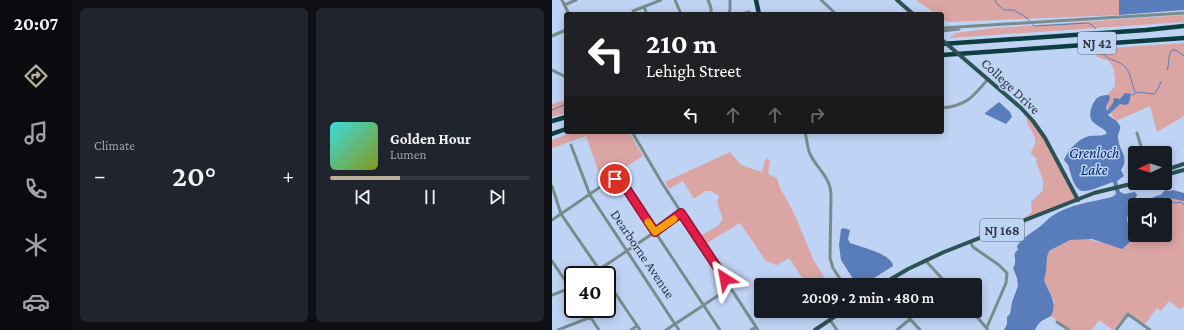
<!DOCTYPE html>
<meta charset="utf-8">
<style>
body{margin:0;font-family:"Crimson Pro",serif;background:#20242c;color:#f1f3f6;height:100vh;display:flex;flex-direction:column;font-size:15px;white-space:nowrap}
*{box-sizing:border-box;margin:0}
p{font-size:13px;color:#9ea1a6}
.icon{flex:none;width:22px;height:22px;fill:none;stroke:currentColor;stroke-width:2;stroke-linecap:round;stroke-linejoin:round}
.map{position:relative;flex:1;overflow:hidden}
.side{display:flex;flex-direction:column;gap:8px;padding:8px;background:#0d0f14;width:480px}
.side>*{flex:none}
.guide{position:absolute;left:12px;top:12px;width:380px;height:122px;border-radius:4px;box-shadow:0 2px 10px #0003;background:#202124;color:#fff;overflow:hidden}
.needle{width:26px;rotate:266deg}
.tools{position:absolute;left:576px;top:146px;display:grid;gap:8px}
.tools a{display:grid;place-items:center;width:44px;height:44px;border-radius:4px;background:#171b24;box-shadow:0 2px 10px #0003;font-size:20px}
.speed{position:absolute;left:12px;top:266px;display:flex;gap:8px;font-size:20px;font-weight:700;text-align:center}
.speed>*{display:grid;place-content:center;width:52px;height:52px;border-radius:50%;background:#171b24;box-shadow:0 2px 10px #0003;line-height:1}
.speed .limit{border:2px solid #111;border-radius:6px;background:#fff;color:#111}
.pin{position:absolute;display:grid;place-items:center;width:34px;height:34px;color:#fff;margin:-17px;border:2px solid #fff;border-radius:50%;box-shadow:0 1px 4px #0007}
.me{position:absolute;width:44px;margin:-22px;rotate:326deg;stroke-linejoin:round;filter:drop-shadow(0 0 3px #0008)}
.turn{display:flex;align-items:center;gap:14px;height:84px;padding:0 16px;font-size:18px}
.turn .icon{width:52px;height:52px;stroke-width:2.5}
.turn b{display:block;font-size:28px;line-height:34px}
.lanes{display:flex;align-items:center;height:38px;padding:0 16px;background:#0003;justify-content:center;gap:20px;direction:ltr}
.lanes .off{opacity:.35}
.big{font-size:30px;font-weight:600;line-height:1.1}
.side .widget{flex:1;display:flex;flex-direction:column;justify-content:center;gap:6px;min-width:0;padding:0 14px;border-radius:6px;background:#20242c}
.song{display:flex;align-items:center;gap:12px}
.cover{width:48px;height:48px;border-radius:6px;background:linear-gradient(135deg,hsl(180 70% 55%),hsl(70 70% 35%))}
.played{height:4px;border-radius:2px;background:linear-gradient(90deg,#b9af9b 35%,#363941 35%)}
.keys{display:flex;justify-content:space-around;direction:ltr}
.heat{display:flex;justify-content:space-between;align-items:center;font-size:22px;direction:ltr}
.side .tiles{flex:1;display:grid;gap:8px;grid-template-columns:repeat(2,1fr)}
.trip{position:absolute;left:202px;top:278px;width:228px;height:40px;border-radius:4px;background:#171b24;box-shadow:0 2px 10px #0003;font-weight:600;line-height:40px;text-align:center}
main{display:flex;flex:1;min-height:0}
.tabs{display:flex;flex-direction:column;width:72px;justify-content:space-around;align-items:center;background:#090b0e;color:#9ea1a6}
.tabs .icon{width:28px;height:28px}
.tabs .selected{color:#b9af9b}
.tabs b{font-size:18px;color:#f1f3f6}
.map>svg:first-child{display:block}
</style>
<main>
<nav class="tabs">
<b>20:07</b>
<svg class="icon selected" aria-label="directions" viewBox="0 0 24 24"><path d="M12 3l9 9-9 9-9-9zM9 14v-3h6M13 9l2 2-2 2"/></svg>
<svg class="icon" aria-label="music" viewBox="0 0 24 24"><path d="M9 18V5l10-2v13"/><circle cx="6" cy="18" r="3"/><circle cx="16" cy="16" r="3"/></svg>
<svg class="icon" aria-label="phone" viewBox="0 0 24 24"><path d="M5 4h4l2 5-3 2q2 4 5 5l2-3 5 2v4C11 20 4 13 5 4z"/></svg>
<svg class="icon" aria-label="climate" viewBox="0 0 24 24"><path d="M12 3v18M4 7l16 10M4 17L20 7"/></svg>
<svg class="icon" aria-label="car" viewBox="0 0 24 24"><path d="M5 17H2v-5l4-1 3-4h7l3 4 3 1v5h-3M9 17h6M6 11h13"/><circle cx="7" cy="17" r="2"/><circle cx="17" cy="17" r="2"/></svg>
</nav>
<section class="side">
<div class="tiles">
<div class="widget"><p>Climate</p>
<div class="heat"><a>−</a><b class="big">20°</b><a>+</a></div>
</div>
<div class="widget">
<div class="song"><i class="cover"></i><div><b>Golden Hour</b><p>Lumen</p></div></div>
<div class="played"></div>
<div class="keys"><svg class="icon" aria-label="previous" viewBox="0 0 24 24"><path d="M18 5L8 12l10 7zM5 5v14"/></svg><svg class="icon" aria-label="pause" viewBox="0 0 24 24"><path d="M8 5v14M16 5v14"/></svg><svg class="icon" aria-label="next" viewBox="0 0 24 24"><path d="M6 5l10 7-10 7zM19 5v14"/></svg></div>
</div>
</div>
</section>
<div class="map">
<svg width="632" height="330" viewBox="0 0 632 330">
<rect width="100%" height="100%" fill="#bfd3f4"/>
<path fill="#dba5a4" d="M364,0H567V15L395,22L390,18V14H384Z
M632,15V22L397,38L404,33L443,28Z
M632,43V116L605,132L598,106L564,121L554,108L556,94L563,86L562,69L557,61L545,57L543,49Z
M14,100V113L0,117V104Z
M475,114L487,128L526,200L462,225L480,212L479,202L491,190V183L490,177L484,162L485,159L479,154C479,148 485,144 483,138C480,128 473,126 475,114Z
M21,132H77L91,156L50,182L34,136L0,148V140Z
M178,152L189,165L210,172L213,160L216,158L218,161L216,174L225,178L228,188L242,213L261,259L277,285H255L237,258L225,265L214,261L188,223L152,245L146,237L166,226L171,219L165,203L167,196L159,191H153L142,199L131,181L117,189L113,182Z
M621,190L632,194V306L629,310L617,301L609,311L605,308L593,324L576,312L561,330L547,320L540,330H518L499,316L502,301L492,280L496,252L518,240L531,238L572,248L581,230H583V235H613V205H595V203L604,196Z"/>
<path fill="#587dba" d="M567,0H632V10L567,15Z
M573,93L579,94L577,103L574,105L568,104L556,115C560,118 566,121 568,126C569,131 565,134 566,138C567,151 578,157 569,170L572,176L565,181L568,192L573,194L583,192L585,195L582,202L585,203L590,201H592L591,205H583V210C573,212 573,225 581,230C583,237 576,245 570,249L540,239L518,240L497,251L495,257L494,272L492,280C497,293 506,303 499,316C490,321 488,320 483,330H452L455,324V317L458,314L460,302L466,286L465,278L461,268C462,267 463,265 463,263C464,257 460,254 466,250L465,246C472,236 477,235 486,228C491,225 495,219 500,216C518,204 540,202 560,197L564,194L561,182C554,184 537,192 531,191C522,190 519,174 517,168C517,165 514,163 512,160C516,150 526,139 537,136C543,135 551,137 555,133C552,128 545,126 541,122C535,116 540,103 545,98C549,95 553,95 557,95L558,98L554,107L555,111L561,103L562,98L568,99Z
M447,102L458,112L460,117L454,124L433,114V113Z
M613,190L618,191L621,190L632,193V201C620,199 609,194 597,203V205H594C595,200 604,195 609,195Z
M292,228L298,230L296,239L298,243C309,247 340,254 341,266L311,285H305L289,260L287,245L289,229Z"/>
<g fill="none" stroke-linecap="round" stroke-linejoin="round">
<path stroke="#587dba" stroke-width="1" d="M443,0L445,4L452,10H462L475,18L482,26L536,23L540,25L544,29
M546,48C553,62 566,58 574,68C579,74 580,85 583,92
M615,70C618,63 615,56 620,50H624L632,56
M580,95L586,92L602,94L606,89L609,82
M0,110L14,104
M611,198L623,203L629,202L632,205"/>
<path stroke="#788c8d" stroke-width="3" d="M10,0L17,14
M123,0L129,14
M156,0L159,8V14
M269,0L284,14
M12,5L24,0
M92,7L95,14
M81,11L109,0
M176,14L178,10V0
M189,14L197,12V14
M390,28L632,13
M390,31L407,29
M0,36L14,30
M0,70L14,77
M390,108C414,106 421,97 436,79
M80,132L110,183L206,330
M253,132C255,139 255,147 258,154C265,169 279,177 279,196L278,258L281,268L292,285
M585,133L591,153
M19,145L38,195L127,330
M0,186L9,214L51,275
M0,220L57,181C64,178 68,180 72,185L168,330
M418,242L421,247L447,265L455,273L454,283L435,327
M373,260L396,285
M0,261L21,292
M39,275L103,232L129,213
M55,281L88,330
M0,295L21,287
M33,309L47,330
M351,311L368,330
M420,311L436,330
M278,320L285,330
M505,322L517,330
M6,330L39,317
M79,330L85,326
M114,330L179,287
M199,330L204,327
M345,330L358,319
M564,330L576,314L598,330"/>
<path stroke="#2d5254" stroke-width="4" d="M345,0L361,14
M410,57L469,108L481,121L493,138L526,200
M613,170L632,164
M613,175L632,170
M329,285L356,269L392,252L542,193L583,183
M263,330L291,311"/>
<path stroke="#0c3e41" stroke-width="4.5" d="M204,0L207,14
M390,44L594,30L632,26
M390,55L632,38
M0,121L14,117
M0,134L14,129"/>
<path stroke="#2d5254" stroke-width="4" d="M390,40L410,57"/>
</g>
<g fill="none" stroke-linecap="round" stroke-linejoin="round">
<g stroke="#92132f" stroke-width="10">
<path id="route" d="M63,179L67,180L72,185L103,232L129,213L173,279"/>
</g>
<use href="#route" stroke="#e11d48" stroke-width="7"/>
<path stroke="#f59e0b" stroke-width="7" d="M96,222L103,232L122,219"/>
</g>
<g text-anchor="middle" stroke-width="3" stroke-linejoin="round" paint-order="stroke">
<g fill="#bfd3f4" stroke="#5a6679" stroke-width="1">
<rect x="526" y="32" width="38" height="22" rx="3"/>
<rect x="428" y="219" width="44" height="22" rx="3"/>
</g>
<g font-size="13" font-weight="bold" fill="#2f3744">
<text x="545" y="48">NJ 42</text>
<text x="450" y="235">NJ 168</text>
</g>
<g font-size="14" fill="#2f3744" stroke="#bfd3f4">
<text transform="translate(459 86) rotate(43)" y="5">College Drive</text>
<text transform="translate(91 254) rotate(56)" y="5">Dearborne Avenue</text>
</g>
<g font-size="15" font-style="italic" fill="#002972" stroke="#bfd3f4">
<text x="542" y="158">Grenloch<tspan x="542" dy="17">Lake</tspan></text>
</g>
</g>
</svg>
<div class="tools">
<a><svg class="needle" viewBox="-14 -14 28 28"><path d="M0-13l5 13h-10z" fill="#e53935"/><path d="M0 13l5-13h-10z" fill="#9ea1a6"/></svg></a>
<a><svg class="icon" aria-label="sound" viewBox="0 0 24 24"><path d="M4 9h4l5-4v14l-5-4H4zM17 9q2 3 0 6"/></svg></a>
</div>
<div class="speed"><div class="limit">40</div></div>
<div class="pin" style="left:63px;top:179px;background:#d93025"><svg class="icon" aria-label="arrive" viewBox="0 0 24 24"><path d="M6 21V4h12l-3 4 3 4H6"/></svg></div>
<svg class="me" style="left:173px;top:279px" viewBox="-20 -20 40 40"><path d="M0-17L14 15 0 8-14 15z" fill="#e11d48" stroke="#fff" stroke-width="4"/></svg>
<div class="trip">20:09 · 2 min · 480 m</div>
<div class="guide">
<div class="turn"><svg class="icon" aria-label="left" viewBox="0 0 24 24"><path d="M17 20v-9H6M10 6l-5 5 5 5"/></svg><div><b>210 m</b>Lehigh Street</div></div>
<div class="lanes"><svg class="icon" aria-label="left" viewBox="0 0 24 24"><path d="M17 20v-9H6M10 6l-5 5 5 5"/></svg><svg class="icon off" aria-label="ahead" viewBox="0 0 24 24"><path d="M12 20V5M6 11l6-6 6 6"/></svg><svg class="icon off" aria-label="ahead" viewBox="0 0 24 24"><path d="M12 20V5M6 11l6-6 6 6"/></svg><svg class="icon off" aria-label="right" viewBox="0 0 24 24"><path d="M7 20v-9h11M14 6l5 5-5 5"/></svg></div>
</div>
</div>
</main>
